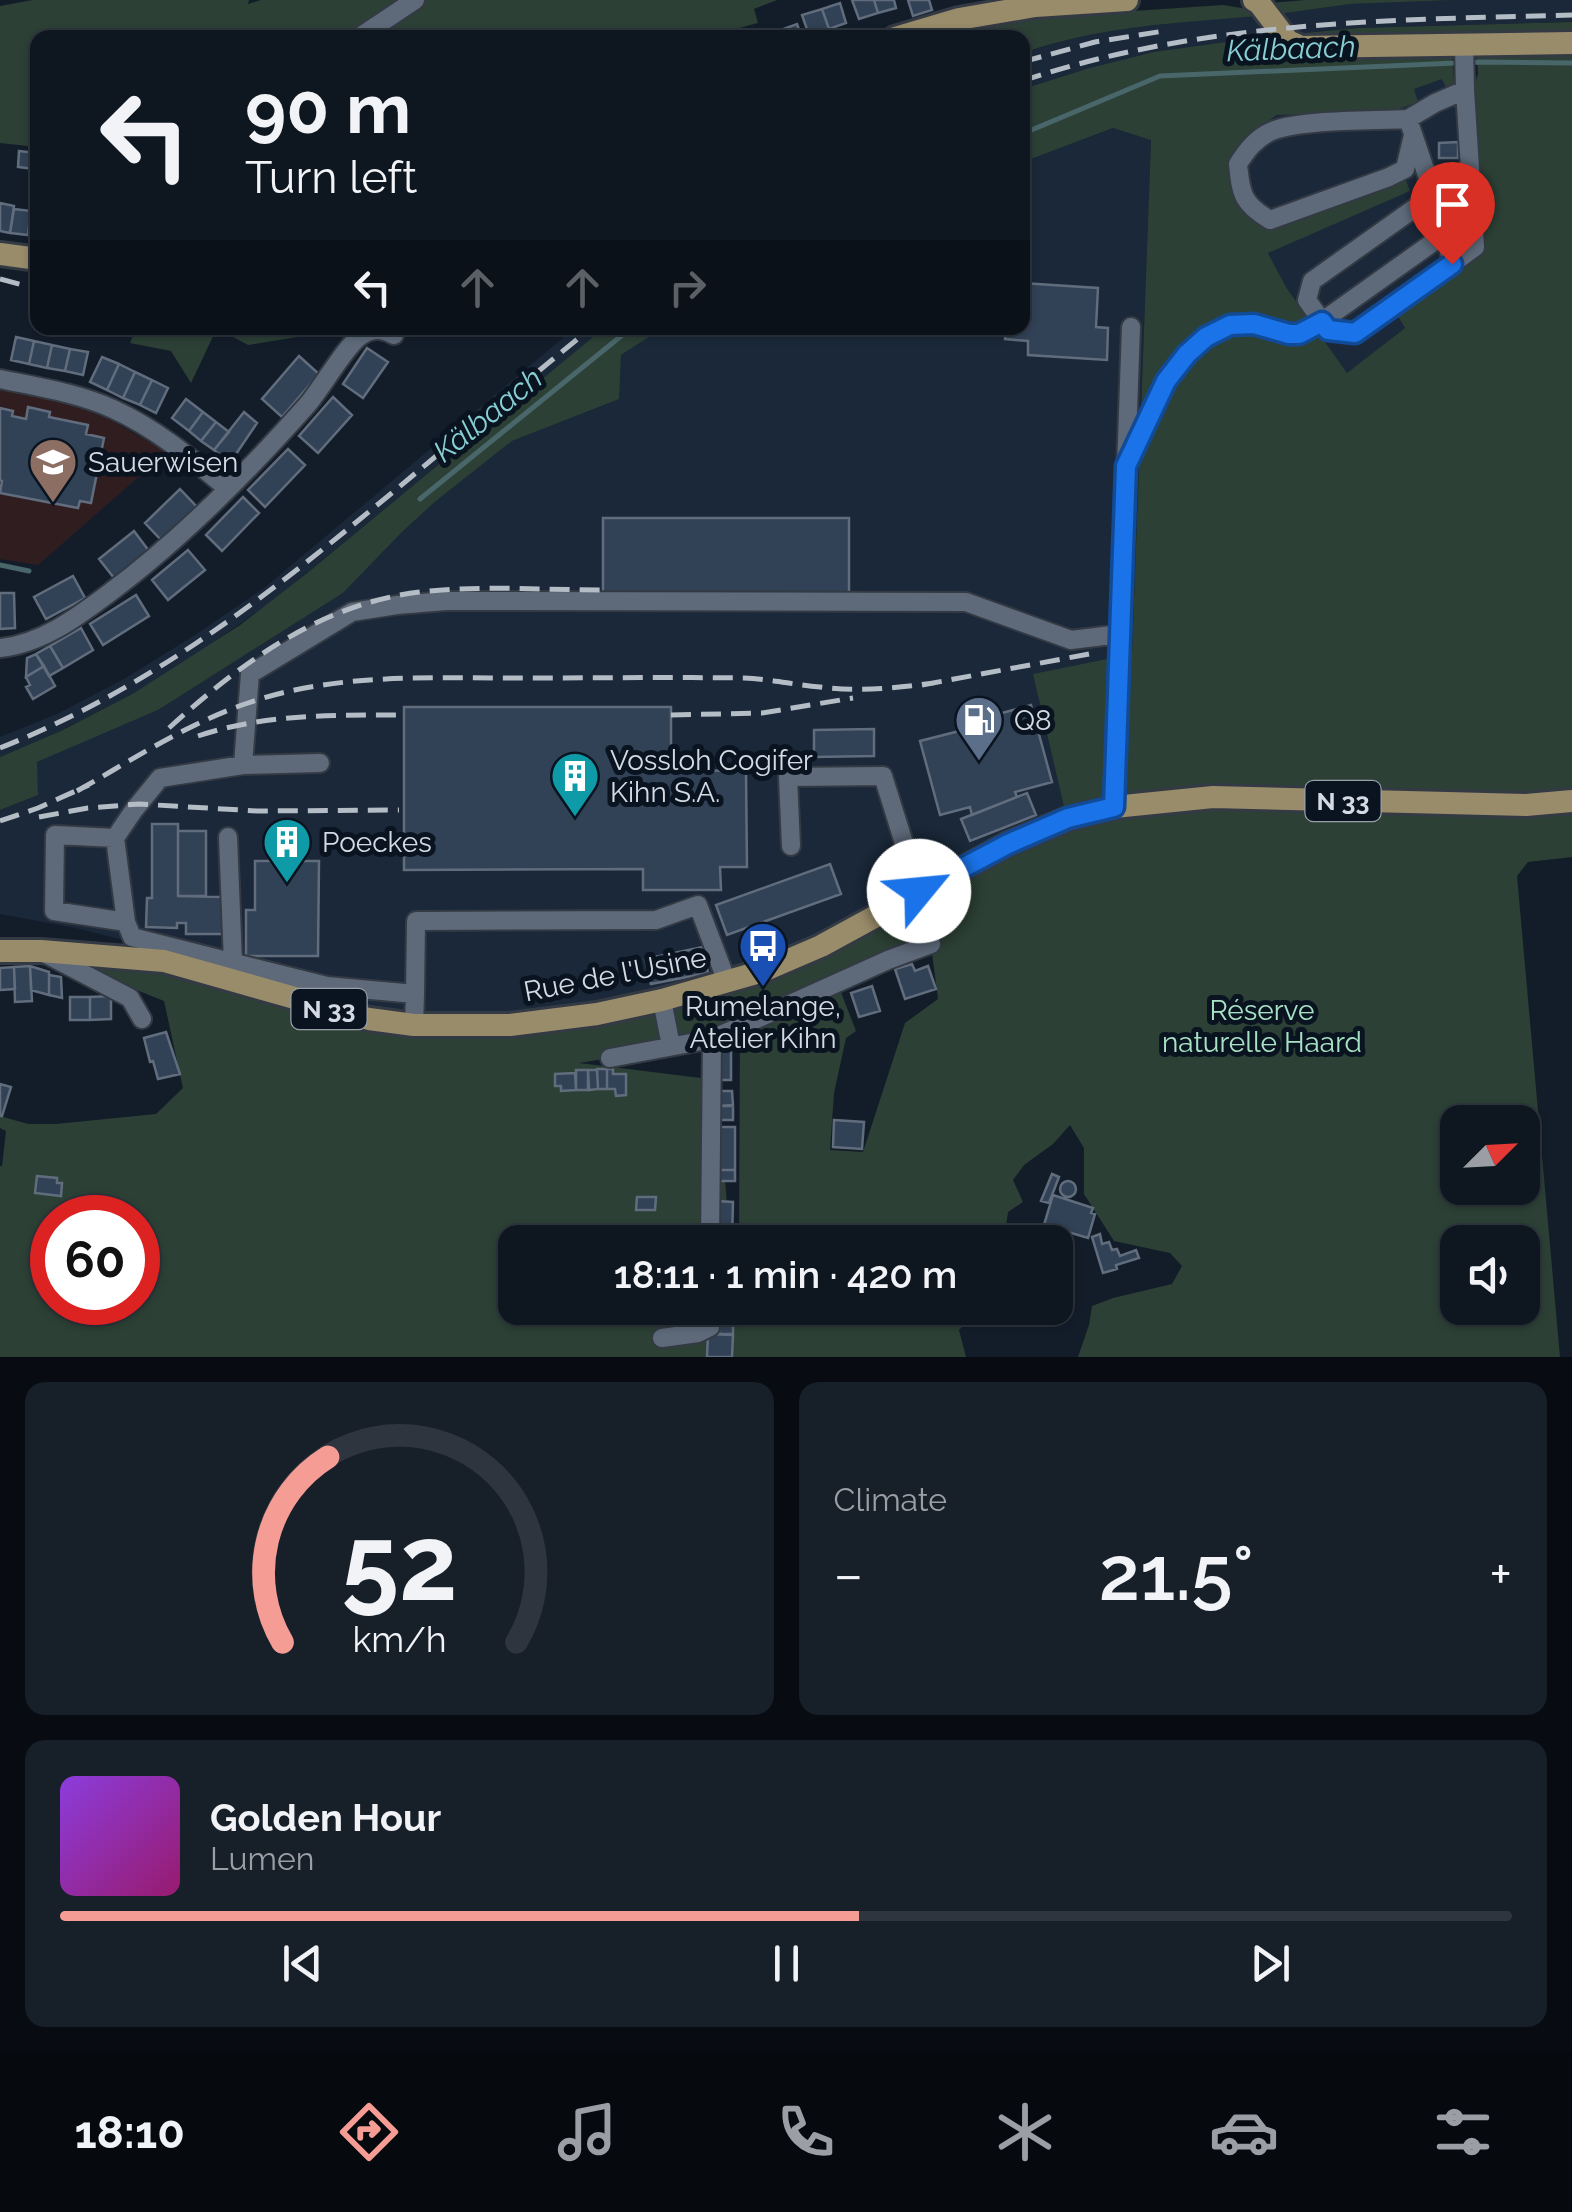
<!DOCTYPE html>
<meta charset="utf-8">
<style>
body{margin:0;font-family:Raleway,sans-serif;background:#171f29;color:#f1f3f6;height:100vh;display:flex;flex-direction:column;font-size:38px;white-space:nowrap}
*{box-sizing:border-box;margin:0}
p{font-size:32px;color:#9b9fa5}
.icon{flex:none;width:55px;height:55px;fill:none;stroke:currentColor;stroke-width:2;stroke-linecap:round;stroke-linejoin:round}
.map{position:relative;height:1357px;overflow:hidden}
.drawer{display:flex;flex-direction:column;gap:25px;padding:25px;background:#080c12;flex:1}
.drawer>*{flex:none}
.guide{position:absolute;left:30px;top:30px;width:1000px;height:305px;border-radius:20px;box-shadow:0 2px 8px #0004,0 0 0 2px #2e353e;background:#0e1620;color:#f1f3f6;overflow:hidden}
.needle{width:65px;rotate:66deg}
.buttons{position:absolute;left:1440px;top:1105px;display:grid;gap:20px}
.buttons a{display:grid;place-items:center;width:100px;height:100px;border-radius:20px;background:#0e1620;box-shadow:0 2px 8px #0004,0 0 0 2px #2e353e;font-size:50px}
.speed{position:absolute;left:30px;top:1195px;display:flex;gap:20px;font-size:50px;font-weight:700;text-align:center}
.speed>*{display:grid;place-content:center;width:130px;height:130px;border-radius:50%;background:#0e1620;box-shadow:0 2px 8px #0004,0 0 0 2px #2e353e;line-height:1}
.speed .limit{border:15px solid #d22;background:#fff;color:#111}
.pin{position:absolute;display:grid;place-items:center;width:85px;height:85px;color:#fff;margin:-102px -42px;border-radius:50% 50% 50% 0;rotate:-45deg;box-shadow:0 0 10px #0007}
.pin .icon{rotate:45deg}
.me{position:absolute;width:110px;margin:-55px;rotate:62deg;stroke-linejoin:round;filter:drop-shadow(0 0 8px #0008)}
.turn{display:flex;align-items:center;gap:35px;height:210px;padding:0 50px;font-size:45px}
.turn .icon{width:130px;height:130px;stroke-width:2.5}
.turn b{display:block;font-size:70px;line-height:85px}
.lanes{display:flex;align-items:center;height:95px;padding:0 50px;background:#0003;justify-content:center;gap:50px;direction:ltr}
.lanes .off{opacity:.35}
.big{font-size:75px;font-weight:600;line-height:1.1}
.drawer .widget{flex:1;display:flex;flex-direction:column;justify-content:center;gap:15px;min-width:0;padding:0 35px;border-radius:20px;background:#171f29}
.drawer .dial{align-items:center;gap:0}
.dial svg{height:260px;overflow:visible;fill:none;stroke:#2e353e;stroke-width:7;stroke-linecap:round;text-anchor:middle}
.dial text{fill:#f1f3f6;stroke:none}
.song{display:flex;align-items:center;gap:30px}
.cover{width:120px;height:120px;border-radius:15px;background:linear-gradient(135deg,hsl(270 70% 55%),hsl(320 70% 35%))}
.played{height:10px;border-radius:5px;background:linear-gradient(90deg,#f59c94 55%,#2e353e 55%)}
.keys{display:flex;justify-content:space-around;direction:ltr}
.heat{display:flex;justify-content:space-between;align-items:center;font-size:55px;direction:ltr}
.drawer .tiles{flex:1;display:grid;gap:25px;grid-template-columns:1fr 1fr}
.widget:last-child{grid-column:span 2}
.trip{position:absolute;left:498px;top:1225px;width:575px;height:100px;border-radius:20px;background:#0e1620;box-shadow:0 2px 8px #0004,0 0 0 2px #2e353e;font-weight:600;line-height:100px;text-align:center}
.dock{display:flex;height:160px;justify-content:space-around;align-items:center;background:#06090d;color:#9b9fa5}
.dock .icon{width:70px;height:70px}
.dock .active{color:#f59c94}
.dock b{font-size:45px;color:#f1f3f6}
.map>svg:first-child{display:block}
</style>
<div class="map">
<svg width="1572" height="1357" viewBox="0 0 1572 1357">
<rect width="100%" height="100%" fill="#131d2a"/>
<path fill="#1a2839" d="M1453,0H1572V22L1359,28L1270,36L1086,69L1023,89L1022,53L1093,32L1349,4Z
M1478,75L1472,90L1483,248L1395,313L1405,328L1347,374L1286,287L1268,253L1409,191L1269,227L1247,215L1235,193L1228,123L1413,89L1443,78L1447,91L1452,76Z
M1113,128L1151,139L1132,655L1068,819L821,946L662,1000L414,1025L163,950L76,928L0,914V810L38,795L36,762L158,710L343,593L402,532L436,501L512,441L618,399L621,355L663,328H1022L1023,162Z
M575,328H605L274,600L204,649L134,693L63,730L0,757V737L57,714L124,679L195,635L264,588Z"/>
<path fill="#301d20" d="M0,389L56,399L107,418L167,452L38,565L0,559Z"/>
<path fill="#2c4035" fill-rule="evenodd" d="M33,0H249L248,4L261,0H777L754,9L758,23L705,37L38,38L37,147L0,143V6Z
M1306,0H1453L1350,4L1277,14L1269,3Z
M1223,5L1254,10L1257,16C1178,23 1099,26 1023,53L1022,38H939L1029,18Z
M1572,22V33H1461L1456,36L1305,39L1293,34L1359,28Z
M1270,36L1452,55L1454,83L1448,92L1442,79L1414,89L1418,102L1390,112L1276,115L1247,139L1235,193L1247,214L1269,227L1405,178L1410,191L1268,253L1286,287L1347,373L1405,328L1395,312L1483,248L1472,90L1478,75L1477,55L1572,54V857L1528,862L1517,876L1560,1357H1078L1089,1325L1092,1306L1113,1298L1172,1284L1182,1266L1170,1253L1114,1241L1084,1194V1148L1070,1125L1053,1144L1024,1165L1013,1180L1023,1202L1008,1212L1004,1240L1008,1242H739L740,1026L610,1058L579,1063L717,1080L730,1242H515V1308H735L737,1330L738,1308H981L959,1330L966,1357H0V1166H2L6,1131L0,1128V1116L28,1124H56L156,1114L183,1088L164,1001L72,964L164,961L315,1005L510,1025L763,971L1067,819L1033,674L1132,654L1151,140L1113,128L1023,162V89L1086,69L1154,52ZM931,945L938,999L905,1023L863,1152L830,1150L834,1093L846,1038L856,1031L837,982ZM1458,1122H1522V1188H1458ZM52,1218H138V1302H52ZM1458,1242H1522V1308H1458Z
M109,328H353L248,345L217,328L191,383L171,351L130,343L134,333Z
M604,328H663L621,355L619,399L512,441L436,501L402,532L343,593L158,710L37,762L38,795L0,810V757L63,730L134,693L240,625L306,574Z"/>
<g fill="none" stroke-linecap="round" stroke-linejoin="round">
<path stroke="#49666a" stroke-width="5" d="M1022,134L1160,76L1478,62L1572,63
M420,499L631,328
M0,565L29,571"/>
</g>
<path fill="#314156" stroke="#616d7d" stroke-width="2.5" d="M852,0H874L878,13L859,19Z
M874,0H894L896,8L878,13Z
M908,0H929L932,10L913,16Z
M840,3L846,23L829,29L822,9Z
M822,9L829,29L809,35L802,15Z
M797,24L802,38H765L764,36Z
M1458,142V158H1439V143Z
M19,151L36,153L34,169L18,167Z
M1456,187L1464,210L1451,215L1443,191Z
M0,203L14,206L10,233L0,231Z
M14,209L31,211L28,235L10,233Z
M31,211H38V236L28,235Z
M1022,283L1098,288L1096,327L1108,328L1107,360L1028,355V341L1005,339L1006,328H1022Z
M16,337L34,341L29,364L11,360Z
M34,341L52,345L47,368L29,364Z
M52,345L70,349L65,371L47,368Z
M367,348L388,362L363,398L343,384Z
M70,349L88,352L83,375L65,371Z
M299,356L319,374L282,417L262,399Z
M102,357L119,364L107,390L90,382Z
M119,364L135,372L123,398L107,390Z
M135,372L152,380L140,405L123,398Z
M152,380L168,388L156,413L140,405Z
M333,397L352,415L318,453L299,436Z
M186,399L203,412L189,431L172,418Z
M28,407L50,412L49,417L88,425L86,434L104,438L91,503L80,501L78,508L0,493L2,481L0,480V408L13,411L12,416L26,419Z
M203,412L216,422L201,441L189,431Z
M244,412L257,423L230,463L214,450Z
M216,422L229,432L214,450L201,441Z
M288,449L305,465L265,507L248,490Z
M180,489L197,507L162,541L145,523Z
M243,497L259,513L222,551L206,535Z
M603,518H849V600H603Z
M134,531L149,551L114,578L99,559Z
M188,550L205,570L168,600L152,580Z
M73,576L85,598L46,619L34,597Z
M0,593H14L15,628L0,629Z
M136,595L149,616L103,645L90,624Z
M81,628L93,650L63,668L50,646Z
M50,646L63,668L49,676L36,654Z
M36,654L44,666L26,677L27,658Z
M44,666L55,686L33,699L26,687L30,685L26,677Z
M1031,705L1052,782L1015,792L1017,797L972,815L970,807L940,815L920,741L975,727L973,721Z
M404,707H671V770L746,771L747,867H720L721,890H643V869L404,870Z
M874,729V756L814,757V730Z
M1027,793L1036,815L970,841L961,819Z
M152,824H178V896L224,897L223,934H186V923H177V928L146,927L147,898H152Z
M178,831H206V896H178Z
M255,861H319L318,956H246V910H255Z
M830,864L841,894L727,935L716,905Z
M703,947L708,973L651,984L645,959Z
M912,964L915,971L928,966L936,989L905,999L895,969Z
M30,966L49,972V995L31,990Z
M30,966L32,1001L15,1002L14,967Z
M14,967L15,989L0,990V968Z
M49,975L61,977L62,998L49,995Z
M872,986L880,1011L859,1017L851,993Z
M111,996V1019L90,1020V997Z
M70,997H90V1020H70Z
M166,1032L180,1074L158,1079L153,1061L150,1062L144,1038Z
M718,1050H731V1080H718Z
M597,1069H607V1089H598Z
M607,1069H613V1074H626V1095L616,1096L615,1089H607Z
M576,1070H588V1090H576Z
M588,1070H597L598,1089L589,1090Z
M575,1073L576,1090L561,1091V1086H555V1074Z
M0,1084L11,1087L2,1116H0Z
M718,1091H732L733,1105L719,1106Z
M719,1106H733V1120H719Z
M834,1120L864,1122L862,1149L833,1147Z
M719,1127H735V1170H719Z
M719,1170H735V1181H719Z
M1052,1174L1059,1177L1049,1203L1041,1201Z
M37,1176L57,1178V1183H62L61,1196L35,1193Z
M1060 1189a8 8 0 1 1 16 0a8 8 0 1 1-16 0Z
M1053,1195L1093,1208L1091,1213L1095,1214L1088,1238L1044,1225Z
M637,1197H656L655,1210H636Z
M716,1201L733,1202L732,1242H716Z
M1100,1234L1102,1244L1109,1242L1112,1250L1117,1249L1120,1256L1136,1250L1139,1258L1116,1265L1117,1269L1103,1273L1092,1237Z
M1055,1249L1072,1255L1068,1266L1056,1262L1055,1266Z
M719,1320H733V1334H719Z
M708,1334L733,1335L732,1357H707Z"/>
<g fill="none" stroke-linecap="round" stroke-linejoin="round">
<g stroke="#343a44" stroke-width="22">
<path id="minor" d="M358,38L415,0
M1464,44L1465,90
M1408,119C1374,121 1301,119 1272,131C1256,138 1247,150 1238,164C1241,195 1243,204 1270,220L1389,177L1405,169L1412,139
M1440,214L1408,119L1435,103L1465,90L1475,247L1452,264L1440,214L1426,200L1312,281L1307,300L1328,330L1355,333L1452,264
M0,379C38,387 78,393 113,409C157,429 192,459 228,489
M1131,457C1152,408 1187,316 1254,324C1282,328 1285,340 1314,327L1446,233C1460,236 1468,232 1474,219
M0,648C41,644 76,618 108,594C182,539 247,473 308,404C323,386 344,349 359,337C371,328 381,328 394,335
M243,765L320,763
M1114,807L1131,327
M228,837L233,962
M115,838L55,835L54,911L126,922L115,838L134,810L160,778L243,765L250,674L352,612L397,605L446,601L966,602L1071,640L1120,634
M791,846L788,777L883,776L919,891
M126,922L132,937L327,986L415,994L414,1025
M46,954L130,998L142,1019
M415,994L416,921L656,920L698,905L727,982
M662,1000L671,1046
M610,1058L712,1039L888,960L931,944
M710,1242L712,1039
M662,1338L698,1333L710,1327V1308"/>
</g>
<g stroke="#343a44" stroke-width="28">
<path id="major" d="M1254,0L1259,3L1288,41L1301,47L1572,43
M895,38L959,19L1035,6L1127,0
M0,254L38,259
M0,951H41L164,961L369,1019L414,1025H510L597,1014L662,1000L763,971L821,946L1008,844L1068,819L1114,807L1213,797L1526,805L1572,801"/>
</g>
<use href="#minor" stroke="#5e6a7a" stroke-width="18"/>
<use href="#major" stroke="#998c6a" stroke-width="22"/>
<path stroke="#b4bcc5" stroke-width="5" stroke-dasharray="20 10" stroke-linecap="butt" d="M1022,62L1095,42L1164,31
M1022,81C1201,21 1386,20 1572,15
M0,279L38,289
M922,685L1089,654
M671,715L762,713L853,698
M169,728C241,663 320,604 420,592C480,585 542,590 603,590
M198,736C264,714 332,715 401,715
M0,748C153,687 267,596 393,492C459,437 525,382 591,328
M77,791C132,760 185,725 245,704C332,673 425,678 516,678C592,678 668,677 744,678C770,679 795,685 820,687C858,692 896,688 934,683
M39,817L88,808L139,804L257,811L399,810
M0,821L38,808L89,785"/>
</g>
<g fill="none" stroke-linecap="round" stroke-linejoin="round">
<g stroke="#114b97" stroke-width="25">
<path id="route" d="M919,891L1008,844L1068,818L1114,807L1126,466L1166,381L1187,354L1206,337L1230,325L1254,324L1289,334H1299L1322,322L1328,330L1355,333L1452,264"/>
</g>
<use href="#route" stroke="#1a73e8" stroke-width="18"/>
</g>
<defs>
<g id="school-pin" transform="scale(2.5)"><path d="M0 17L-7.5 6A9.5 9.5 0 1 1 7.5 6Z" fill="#8d6e63" stroke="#0a1420"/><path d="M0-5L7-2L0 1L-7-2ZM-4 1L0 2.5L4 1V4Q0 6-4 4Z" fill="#fff"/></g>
<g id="fuel-pin" transform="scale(2.5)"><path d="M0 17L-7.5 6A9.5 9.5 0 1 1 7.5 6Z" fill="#5c6f8a" stroke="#0a1420"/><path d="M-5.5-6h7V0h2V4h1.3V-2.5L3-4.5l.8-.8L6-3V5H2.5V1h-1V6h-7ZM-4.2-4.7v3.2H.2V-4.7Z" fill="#fff"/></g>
<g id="building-pin" transform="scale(2.5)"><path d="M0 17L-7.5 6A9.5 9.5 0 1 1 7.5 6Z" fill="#0f9aa8" stroke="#0a1420"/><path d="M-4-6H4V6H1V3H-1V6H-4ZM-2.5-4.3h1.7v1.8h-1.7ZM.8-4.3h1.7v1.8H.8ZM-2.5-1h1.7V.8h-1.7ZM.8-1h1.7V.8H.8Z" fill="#fff"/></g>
<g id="bus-pin" transform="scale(2.5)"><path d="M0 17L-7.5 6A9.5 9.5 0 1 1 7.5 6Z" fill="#1a4fb4" stroke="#0a1420"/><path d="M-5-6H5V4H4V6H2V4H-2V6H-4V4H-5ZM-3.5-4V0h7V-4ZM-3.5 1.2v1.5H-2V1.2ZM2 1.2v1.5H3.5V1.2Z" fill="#fff"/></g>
</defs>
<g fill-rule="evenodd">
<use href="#school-pin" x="53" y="462"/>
<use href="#fuel-pin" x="979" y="720"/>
<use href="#building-pin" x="575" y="776"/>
<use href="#building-pin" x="287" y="842"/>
<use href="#bus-pin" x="763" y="946"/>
</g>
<g text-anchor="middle" stroke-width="10" stroke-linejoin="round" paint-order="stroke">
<g fill="#0a1420" stroke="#979fa8" stroke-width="2.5">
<rect x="1305.5" y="781" width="75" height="40" rx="8"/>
<rect x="291.5" y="989" width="75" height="40" rx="8"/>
</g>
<g font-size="25" font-weight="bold" fill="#d3dae3">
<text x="1343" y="810">N 33</text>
<text x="329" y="1018">N 33</text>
</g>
<g font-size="28" fill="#d3dae3" stroke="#0a1420" text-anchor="start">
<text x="88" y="472">Sauerwisen</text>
<text x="1014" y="730">Q8</text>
<text x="610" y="770">Vossloh Cogifer<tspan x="610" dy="32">Kihn S.A.</tspan></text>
<text x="322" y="852">Poeckes</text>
<text x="763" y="1016" text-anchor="middle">Rumelange,<tspan x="763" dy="32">Atelier Kihn</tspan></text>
</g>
<g font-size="28" fill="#d3dae3" stroke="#0a1420">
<text transform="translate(615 974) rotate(-11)" y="10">Rue de l'Usine</text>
</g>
<g font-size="28" fill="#a8e2c4" stroke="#0a1420">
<text x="1262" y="1020">Réserve<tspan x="1262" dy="32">naturelle Haard</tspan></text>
</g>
<g font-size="30" font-style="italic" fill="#87cfd4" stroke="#0a1420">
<text transform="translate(1291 49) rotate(-2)" y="10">Kälbaach</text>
<text transform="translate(488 415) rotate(-39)" y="10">Kälbaach</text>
</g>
</g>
</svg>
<div class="buttons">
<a><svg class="needle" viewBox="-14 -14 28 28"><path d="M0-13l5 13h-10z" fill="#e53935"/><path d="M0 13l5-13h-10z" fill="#9b9fa5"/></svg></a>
<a><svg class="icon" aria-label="sound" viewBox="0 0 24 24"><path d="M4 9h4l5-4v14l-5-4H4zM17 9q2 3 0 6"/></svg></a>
</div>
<div class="speed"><div class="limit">60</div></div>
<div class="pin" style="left:1452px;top:264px;background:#d93025"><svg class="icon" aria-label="arrive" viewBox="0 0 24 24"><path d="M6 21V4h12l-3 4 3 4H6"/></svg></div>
<svg class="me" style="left:919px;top:891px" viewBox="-20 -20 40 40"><circle r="19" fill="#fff"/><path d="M0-13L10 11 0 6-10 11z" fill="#1a73e8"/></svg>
<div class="trip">18:11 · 1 min · 420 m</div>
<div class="guide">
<div class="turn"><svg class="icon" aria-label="left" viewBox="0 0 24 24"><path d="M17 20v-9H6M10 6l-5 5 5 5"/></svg><div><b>90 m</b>Turn left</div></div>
<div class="lanes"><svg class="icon" aria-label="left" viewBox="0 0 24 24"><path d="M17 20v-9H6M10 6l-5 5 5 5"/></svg><svg class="icon off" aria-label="ahead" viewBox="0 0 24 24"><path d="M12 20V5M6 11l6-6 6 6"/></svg><svg class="icon off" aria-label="ahead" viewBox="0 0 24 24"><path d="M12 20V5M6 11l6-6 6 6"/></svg><svg class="icon off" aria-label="right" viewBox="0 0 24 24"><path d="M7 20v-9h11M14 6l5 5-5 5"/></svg></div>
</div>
</div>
<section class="drawer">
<div class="tiles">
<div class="widget dial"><svg viewBox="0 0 100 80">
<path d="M14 69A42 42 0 1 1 86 69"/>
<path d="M14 69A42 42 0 0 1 28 12" stroke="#f59c94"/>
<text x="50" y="56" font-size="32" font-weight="700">52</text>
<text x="50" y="72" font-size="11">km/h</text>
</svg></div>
<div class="widget"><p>Climate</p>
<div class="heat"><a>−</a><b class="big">21.5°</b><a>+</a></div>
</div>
<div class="widget">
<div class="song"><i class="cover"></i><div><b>Golden Hour</b><p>Lumen</p></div></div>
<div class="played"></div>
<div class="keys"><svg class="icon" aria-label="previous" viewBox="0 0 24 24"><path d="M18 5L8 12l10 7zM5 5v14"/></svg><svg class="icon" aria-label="pause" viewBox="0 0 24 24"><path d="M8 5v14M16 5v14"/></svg><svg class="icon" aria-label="next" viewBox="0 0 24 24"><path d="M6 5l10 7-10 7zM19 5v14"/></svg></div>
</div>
</div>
</section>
<nav class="dock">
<b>18:10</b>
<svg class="icon active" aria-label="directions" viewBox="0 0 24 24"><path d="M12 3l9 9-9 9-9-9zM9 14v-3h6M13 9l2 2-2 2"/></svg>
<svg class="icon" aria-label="music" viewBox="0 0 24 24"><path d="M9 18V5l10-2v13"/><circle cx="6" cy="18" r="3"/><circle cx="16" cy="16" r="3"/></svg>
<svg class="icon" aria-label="phone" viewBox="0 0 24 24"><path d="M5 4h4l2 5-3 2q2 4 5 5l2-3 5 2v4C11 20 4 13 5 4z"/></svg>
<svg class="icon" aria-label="climate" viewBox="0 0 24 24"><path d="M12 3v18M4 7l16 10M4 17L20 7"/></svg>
<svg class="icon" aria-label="car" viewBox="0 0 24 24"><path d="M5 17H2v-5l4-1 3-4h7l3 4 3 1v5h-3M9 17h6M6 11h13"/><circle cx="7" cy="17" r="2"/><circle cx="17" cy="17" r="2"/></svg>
<svg class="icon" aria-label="filters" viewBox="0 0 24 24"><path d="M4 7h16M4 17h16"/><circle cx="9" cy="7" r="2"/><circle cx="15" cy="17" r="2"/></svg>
</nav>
